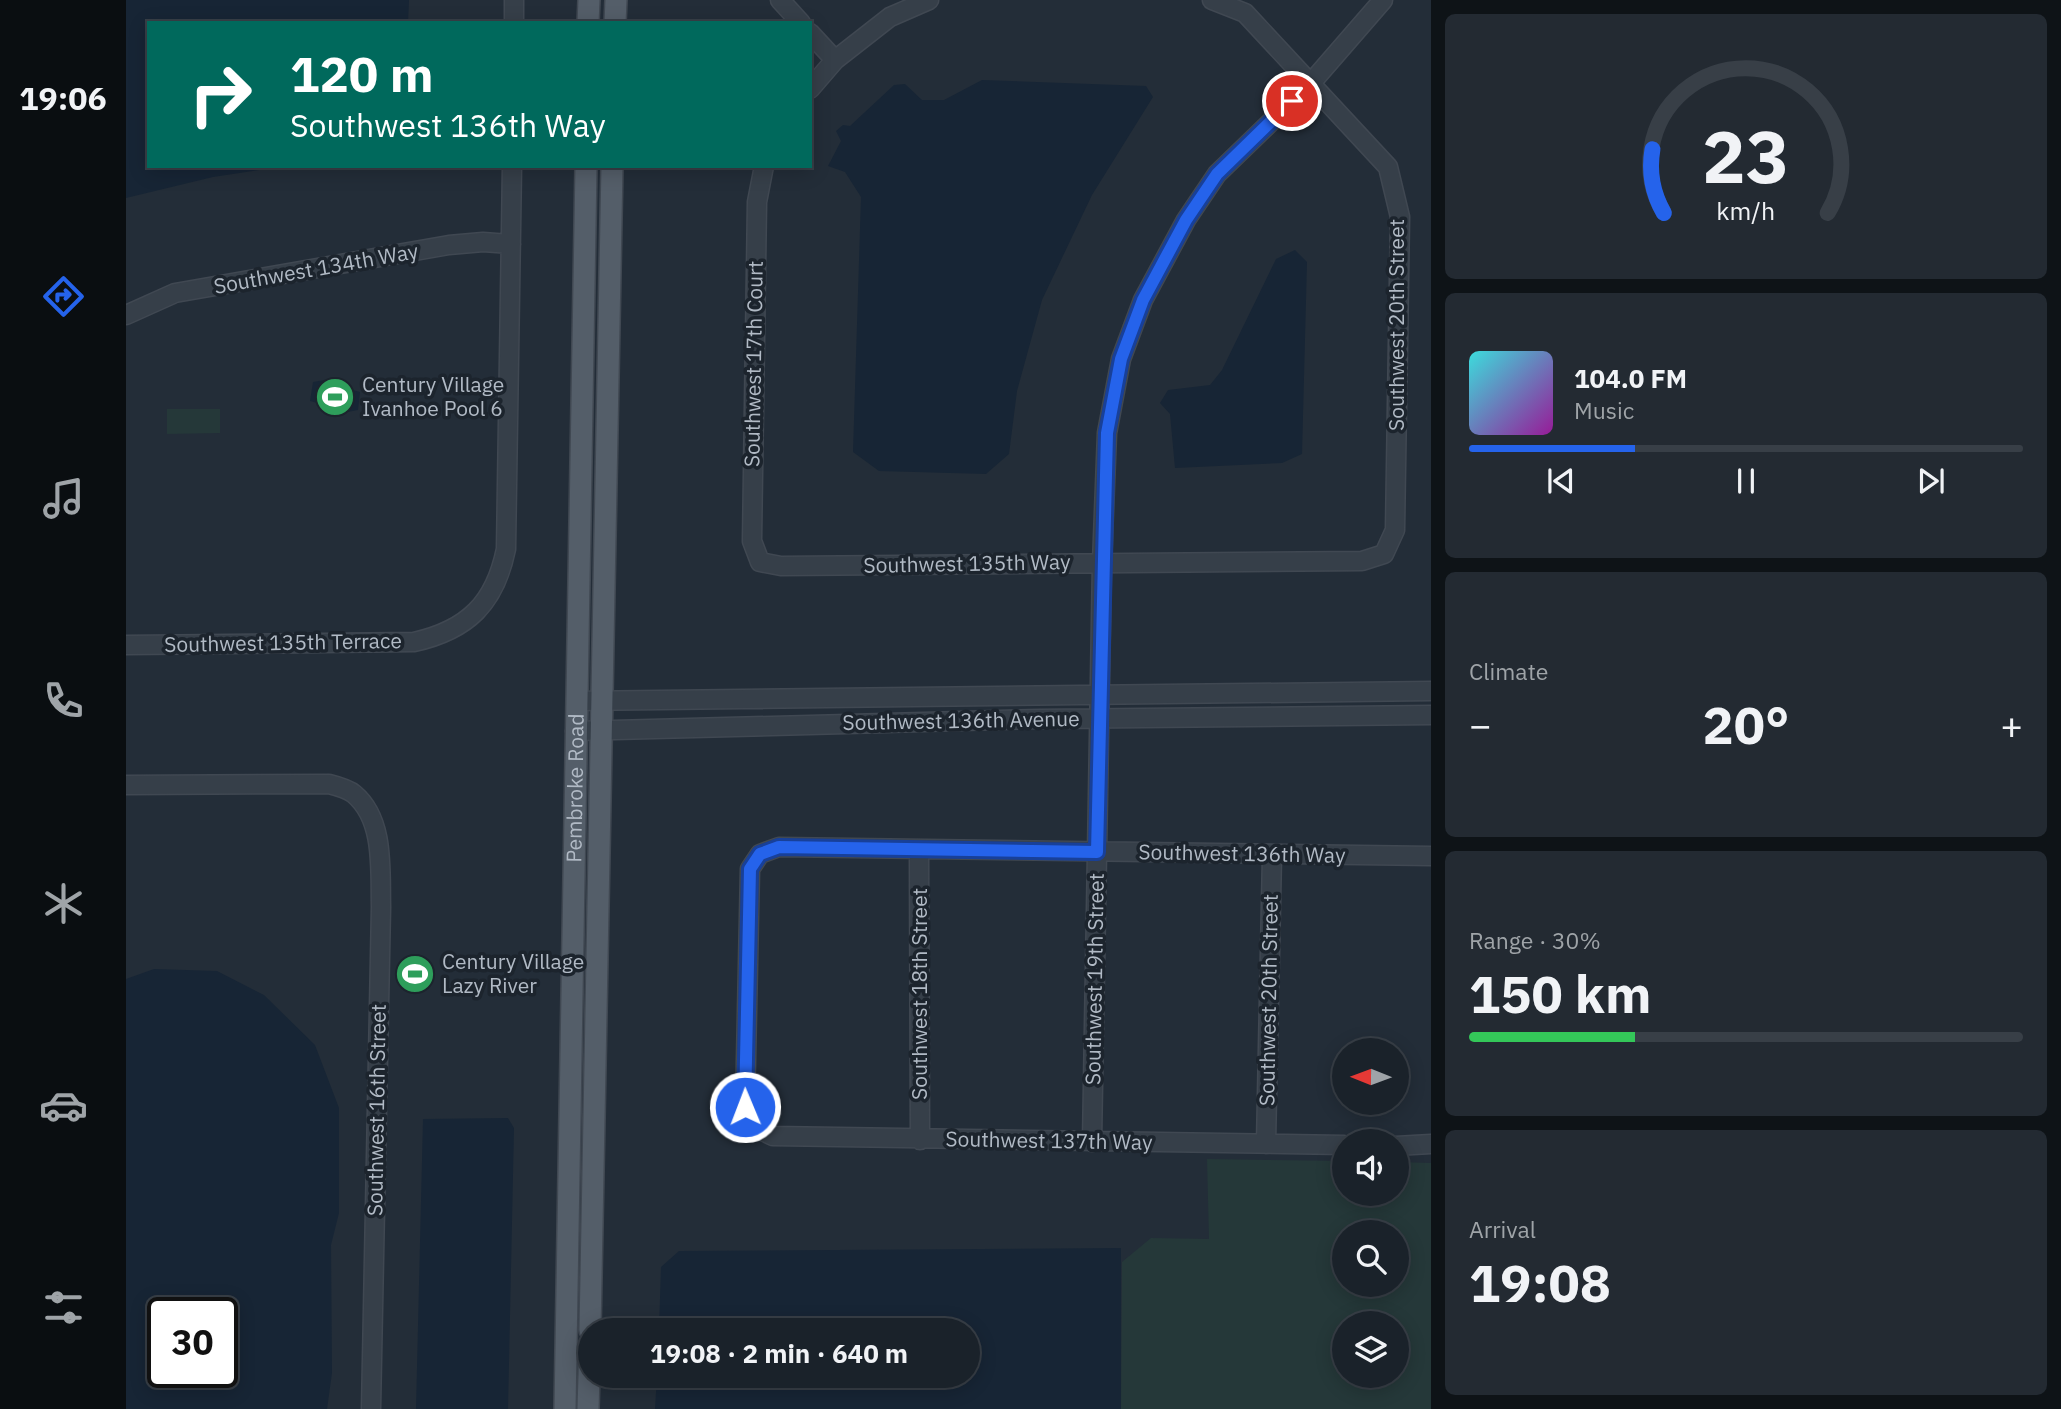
<!DOCTYPE html>
<meta charset="utf-8">
<style>
body{margin:0;font-family:"IBM Plex Sans",sans-serif;background:#232a32;color:#f1f3f6;height:100vh;display:flex;flex-direction:column;font-size:26px;white-space:nowrap}
*{box-sizing:border-box;margin:0}
p{font-size:23px;color:#9fa4a8}
.icon{flex:none;width:38px;height:38px;fill:none;stroke:currentColor;stroke-width:2;stroke-linecap:round;stroke-linejoin:round}
.map{position:relative;flex:1;overflow:hidden}
.drawer{display:flex;flex-direction:column;gap:14px;padding:14px;background:#0e1317;width:630px}
.drawer>*{flex:none}
.guide{position:absolute;left:21px;top:21px;width:665px;height:147px;border-radius:0px;box-shadow:0 4px 18px #0003,0 0 0 2px #383f47;background:#00695c;color:#fff;overflow:hidden}
.needle{width:46px;rotate:271deg}
.fabs{position:absolute;left:1206px;top:1038px;display:grid;gap:14px}
.fabs a{display:grid;place-items:center;width:77px;height:77px;border-radius:50%;background:#1a222a;box-shadow:0 4px 18px #0003,0 0 0 2px #383f47;font-size:35px}
.speed{position:absolute;left:21px;top:1297px;display:flex;gap:14px;font-size:35px;font-weight:700;text-align:center}
.speed>*{display:grid;place-content:center;width:91px;height:91px;border-radius:50%;background:#1a222a;box-shadow:0 4px 18px #0003,0 0 0 2px #383f47;line-height:1}
.speed .limit{border:4px solid #111;border-radius:10px;background:#fff;color:#111}
.pin{position:absolute;display:grid;place-items:center;width:60px;height:60px;color:#fff;margin:-30px;border:4px solid #fff;border-radius:50%;box-shadow:0 2px 7px #0007}
.me{position:absolute;width:77px;margin:-38px;rotate:359deg;stroke-linejoin:round;filter:drop-shadow(0 0 5px #0008)}
.turn{display:flex;align-items:center;gap:24px;height:147px;padding:0 28px;font-size:32px}
.turn .icon{width:91px;height:91px;stroke-width:2.5}
.turn b{display:block;font-size:49px;line-height:60px}
.big{font-size:52px;font-weight:800;line-height:1.1}
.drawer .card{flex:1;display:flex;flex-direction:column;justify-content:center;gap:10px;min-width:0;padding:0 24px;border-radius:10px;background:#232a32}
.drawer .dial{align-items:center;gap:0}
.dial svg{height:182px;overflow:visible;fill:none;stroke:#383f47;stroke-width:7;stroke-linecap:round;text-anchor:middle}
.dial text{fill:#f1f3f6;stroke:none}
.song{display:flex;align-items:center;gap:21px}
.cover{width:84px;height:84px;border-radius:10px;background:linear-gradient(135deg,hsl(180 70% 55%),hsl(300 70% 35%))}
.played{height:7px;border-radius:4px;background:linear-gradient(90deg,#2563eb 30%,#383f47 30%)}
.keys{display:flex;justify-content:space-around;direction:ltr}
.heat{display:flex;justify-content:space-between;align-items:center;font-size:38px;direction:ltr}
.charge{height:10px;border-radius:5px;background:linear-gradient(90deg,#34c759 30%,#383f47 0)}
.trip{position:absolute;left:452px;top:1318px;width:402px;height:70px;border-radius:35px;background:#1a222a;box-shadow:0 4px 18px #0003,0 0 0 2px #383f47;font-weight:800;line-height:70px;text-align:center}
main{display:flex;flex:1;min-height:0}
.tab-bar{display:flex;flex-direction:column;width:126px;justify-content:space-around;align-items:center;background:#0a0e11;color:#9fa4a8}
.tab-bar .icon{width:49px;height:49px}
.tab-bar .current{color:#2563eb}
.tab-bar b{font-size:32px;color:#f1f3f6}
.map>svg:first-child{display:block}
</style>
<main>
<nav class="tab-bar">
<b>19:06</b>
<svg class="icon current" aria-label="directions" viewBox="0 0 24 24"><path d="M12 3l9 9-9 9-9-9zM9 14v-3h6M13 9l2 2-2 2"/></svg>
<svg class="icon" aria-label="music" viewBox="0 0 24 24"><path d="M9 18V5l10-2v13"/><circle cx="6" cy="18" r="3"/><circle cx="16" cy="16" r="3"/></svg>
<svg class="icon" aria-label="phone" viewBox="0 0 24 24"><path d="M5 4h4l2 5-3 2q2 4 5 5l2-3 5 2v4C11 20 4 13 5 4z"/></svg>
<svg class="icon" aria-label="climate" viewBox="0 0 24 24"><path d="M12 3v18M4 7l16 10M4 17L20 7"/></svg>
<svg class="icon" aria-label="car" viewBox="0 0 24 24"><path d="M5 17H2v-5l4-1 3-4h7l3 4 3 1v5h-3M9 17h6M6 11h13"/><circle cx="7" cy="17" r="2"/><circle cx="17" cy="17" r="2"/></svg>
<svg class="icon" aria-label="filters" viewBox="0 0 24 24"><path d="M4 7h16M4 17h16"/><circle cx="9" cy="7" r="2"/><circle cx="15" cy="17" r="2"/></svg>
</nav>
<div class="map">
<svg width="1305" height="1409" viewBox="0 0 1305 1409">
<rect width="100%" height="100%" fill="#232d38"/>
<path fill="#253839" fill-rule="evenodd" d="M41,409H94V433L41,434Z
M1081,1159L1218,1161V1194H1270L1271,1162L1305,1163V1409H995L996,1262L1025,1238L1083,1239ZM1218,1232H1270V1284H1218ZM1218,1323H1270V1376H1218Z"/>
<path fill="#172535" fill-rule="evenodd" d="M0,0H283L282,23H23V166H160L87,177L0,198Z
M856,80L1020,86L1027,97L966,195L916,300L891,391L883,454L860,474L753,471L727,452L735,197L719,172L702,166L715,141L710,131L717,125L724,126L768,85L779,84L796,100H818Z
M1169,250L1181,262L1176,454L1156,463L1049,468L1044,414L1034,403L1042,390L1084,385L1096,370L1150,259Z
M210,378L213,386L234,392L232,410L206,415L203,406L184,401L187,382Z
M277 976a12 12 0 1 1 24 0a12 12 0 1 1-24 0Z
M28,969L91,971L138,995L189,1045L213,1108V1213L205,1245L206,1373L201,1409H0V979ZM96,1312V1372H37V1312Z
M382,1118L388,1128L382,1409H290L297,1119Z
M995,1248V1409H529L531,1376H842V1330H533L535,1267L553,1251Z"/>
<g fill="none" stroke-linecap="round" stroke-linejoin="round">
<g stroke="#404852" stroke-width="21">
<path id="minor" d="M654,0L675,23
M388,23V0
M684,33L709,60L684,89
M709,60L764,17L803,0
M638,166L631,202L626,541L634,562L655,566L1236,561L1258,554L1269,530L1274,217L1262,167L1119,13L1086,0
M0,315L49,293L323,245L357,242L385,244
M0,645L288,642C342,630 369,603 380,549L386,166
M450,701L1305,691
M449,731L914,719L1305,715
M0,785L203,784C211,786 222,789 228,794C259,820 254,870 255,907L245,1409
M793,849L794,1140
M966,1142L976,563L981,433L995,359L1017,300L1060,220L1091,174L1185,83L1257,0
M1140,1144L1146,855
M1218,1145L647,1136L630,1128L619,1107L624,869L634,854L653,847L1305,856
M1270,1146L1305,1144"/>
</g>
<g stroke="#404852" stroke-width="24">
<g id="major">
<path d="M462,23L463,0"/>
<path d="M489,23L490,0"/>
<path d="M464,1330L486,166"/>
<path id="s1" d="M439,1409L460,166"/>
<path d="M462,1409L464,1344"/>
</g>
</g>
<use href="#minor" stroke="#363f49" stroke-width="18"/>
<use href="#major" stroke="#545e69" stroke-width="21"/>
</g>
<g fill="none" stroke-linecap="round" stroke-linejoin="round">
<g stroke="#184099" stroke-width="18">
<path id="route" d="M619,1107L624,869L634,854L653,847L971,852L981,433L995,359L1017,300L1060,220L1091,174L1166,101"/>
</g>
<use href="#route" stroke="#2563eb" stroke-width="12"/>
</g>
<defs>
<g id="stadium-disc" transform="scale(2.0125)"><circle r="9.5" fill="#2e9e5b" stroke="#1c242d"/><path d="M0-5a6.5 5 0 1 0 0 10a6.5 5 0 1 0 0-10ZM-3.5-1.8h7v3.6h-7Z" fill="#fff"/></g>
</defs>
<g fill-rule="evenodd">
<use href="#stadium-disc" x="209" y="397"/>
<use href="#stadium-disc" x="289" y="974"/>
</g>
<g text-anchor="middle" stroke-width="7" stroke-linejoin="round" paint-order="stroke">
<g font-size="21" fill="#b1bac5" stroke="#1c242d">
<text transform="translate(190 269) rotate(-10)" y="7">Southwest 134th Way</text>
<text transform="translate(1271 325) rotate(-90)" y="7">Southwest 20th Street</text>
<text transform="translate(628 364) rotate(-89)" y="7">Southwest 17th Court</text>
<text transform="translate(841 564) rotate(-1)" y="7">Southwest 135th Way</text>
<text transform="translate(157 643) rotate(-1)" y="7">Southwest 135th Terrace</text>
<text transform="translate(835 721) rotate(-1)" y="7">Southwest 136th Avenue</text>
<text dy="7" stroke="none"><textPath href="#s1" startOffset="621">Pembroke Road</textPath></text>
<text transform="translate(1116 854) rotate(1)" y="7">Southwest 136th Way</text>
<text transform="translate(969 979) rotate(-89)" y="7">Southwest 19th Street</text>
<text transform="translate(794 994) rotate(-90)" y="7">Southwest 18th Street</text>
<text transform="translate(1143 1000) rotate(-89)" y="7">Southwest 20th Street</text>
<text transform="translate(251 1110) rotate(-89)" y="7">Southwest 16th Street</text>
<text transform="translate(923 1141) rotate(1)" y="7">Southwest 137th Way</text>
</g>
<g font-size="21" fill="#b1bac5" stroke="#1c242d" text-anchor="start">
<text x="236" y="392">Century Village<tspan x="236" dy="24">Ivanhoe Pool 6</tspan></text>
<text x="316" y="969">Century Village<tspan x="316" dy="24">Lazy River</tspan></text>
</g>
</g>
</svg>
<div class="fabs">
<a><svg class="needle" viewBox="-14 -14 28 28"><path d="M0-13l5 13h-10z" fill="#e53935"/><path d="M0 13l5-13h-10z" fill="#9fa4a8"/></svg></a>
<a><svg class="icon" aria-label="sound" viewBox="0 0 24 24"><path d="M4 9h4l5-4v14l-5-4H4zM17 9q2 3 0 6"/></svg></a>
<a><svg class="icon" aria-label="search" viewBox="0 0 24 24"><circle cx="10" cy="10" r="6"/><path d="M15 15l6 6"/></svg></a>
<a><svg class="icon" aria-label="layers" viewBox="0 0 24 24"><path d="M12 4l9 5-9 5-9-5zM3 14l9 5 9-5"/></svg></a>
</div>
<div class="speed"><div class="limit">30</div></div>
<div class="pin" style="left:1166px;top:101px;background:#d93025"><svg class="icon" aria-label="arrive" viewBox="0 0 24 24"><path d="M6 21V4h12l-3 4 3 4H6"/></svg></div>
<svg class="me" style="left:619px;top:1107px" viewBox="-20 -20 40 40"><circle r="17" fill="#2563eb" stroke="#fff" stroke-width="3"/><path d="M0-11L8 9 0 5-8 9z" fill="#fff"/></svg>
<div class="trip">19:08 · 2 min · 640 m</div>
<div class="guide">
<div class="turn"><svg class="icon" aria-label="right" viewBox="0 0 24 24"><path d="M7 20v-9h11M14 6l5 5-5 5"/></svg><div><b>120 m</b>Southwest 136th Way</div></div>
</div>
</div>
<section class="drawer">
<div class="card dial"><svg viewBox="0 0 100 80">
<path d="M14 69A42 42 0 1 1 86 69"/>
<path d="M14 69A42 42 0 0 1 9 41" stroke="#2563eb"/>
<text x="50" y="56" font-size="32" font-weight="700">23</text>
<text x="50" y="72" font-size="11">km/h</text>
</svg></div>
<div class="card">
<div class="song"><i class="cover"></i><div><b>104.0 FM</b><p>Music</p></div></div>
<div class="played"></div>
<div class="keys"><svg class="icon" aria-label="previous" viewBox="0 0 24 24"><path d="M18 5L8 12l10 7zM5 5v14"/></svg><svg class="icon" aria-label="pause" viewBox="0 0 24 24"><path d="M8 5v14M16 5v14"/></svg><svg class="icon" aria-label="next" viewBox="0 0 24 24"><path d="M6 5l10 7-10 7zM19 5v14"/></svg></div>
</div>
<div class="card"><p>Climate</p>
<div class="heat"><a>−</a><b class="big">20°</b><a>+</a></div>
</div>
<div class="card"><p>Range · 30%</p><b class="big">150 km</b><div class="charge"></div></div>
<div class="card"><p>Arrival</p><b class="big">19:08</b></div>
</section>
</main>
